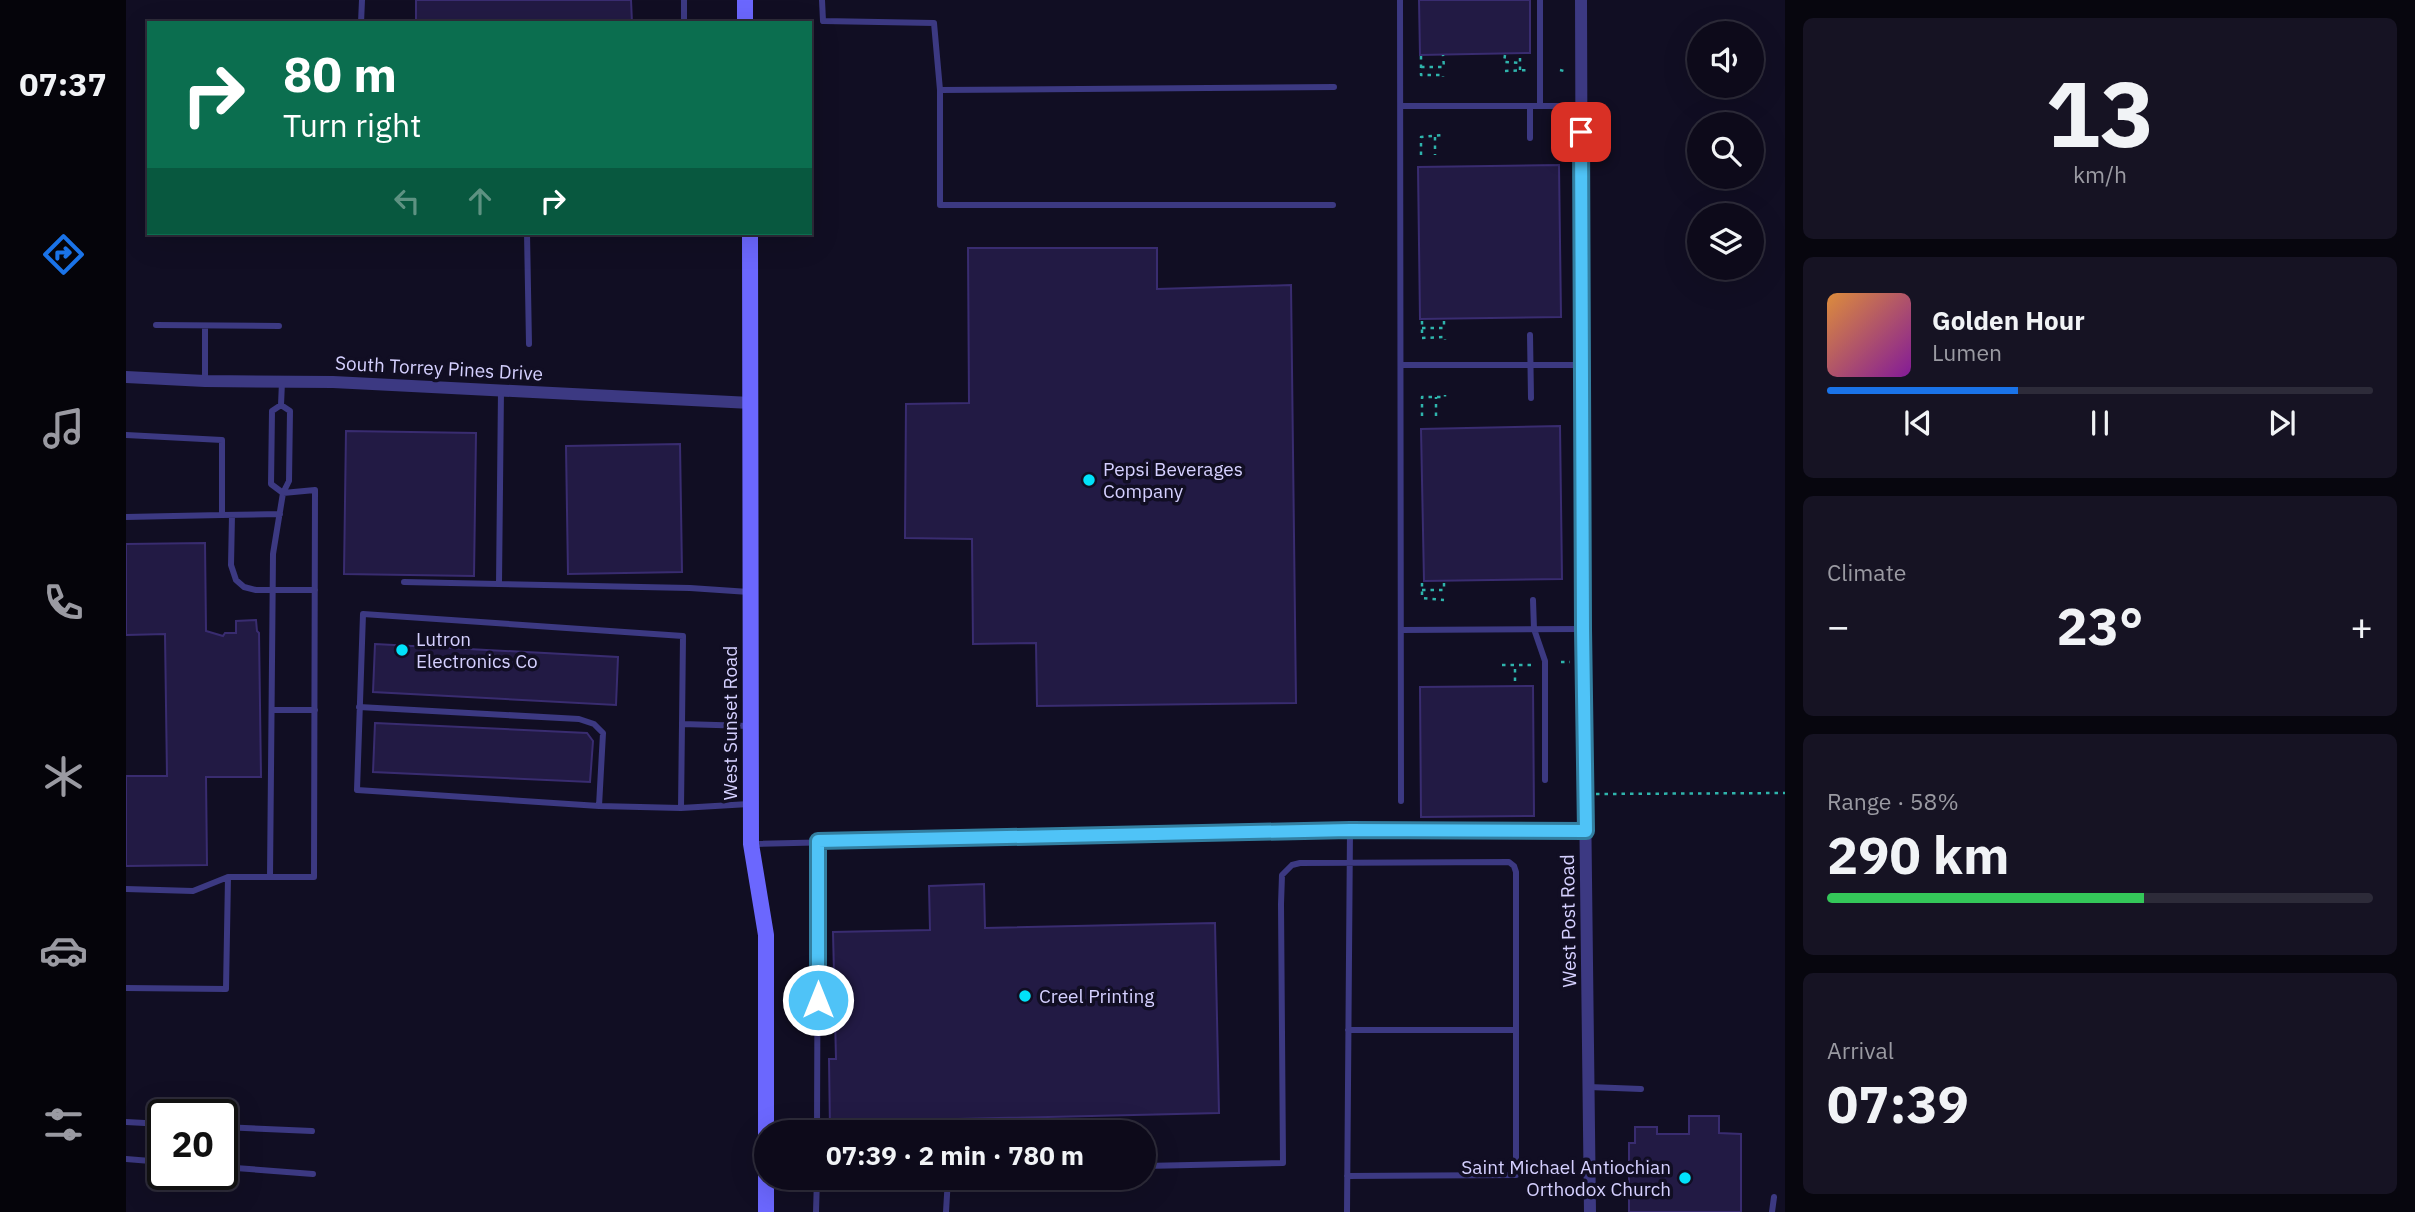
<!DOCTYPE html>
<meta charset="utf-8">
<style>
body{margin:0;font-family:"IBM Plex Sans",sans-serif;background:#161323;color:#f1f3f6;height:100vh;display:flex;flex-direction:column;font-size:26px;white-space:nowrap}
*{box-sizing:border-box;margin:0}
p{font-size:23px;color:#9a9aa2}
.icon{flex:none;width:38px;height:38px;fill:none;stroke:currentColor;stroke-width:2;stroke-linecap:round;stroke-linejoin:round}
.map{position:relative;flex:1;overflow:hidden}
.drawer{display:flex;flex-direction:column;gap:18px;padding:18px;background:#07060e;width:630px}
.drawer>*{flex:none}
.hud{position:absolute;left:21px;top:21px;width:665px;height:214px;border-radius:0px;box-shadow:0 7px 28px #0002,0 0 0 2px #2d2b39;background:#0b6e4f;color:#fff;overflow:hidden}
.tools{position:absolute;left:1561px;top:21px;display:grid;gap:14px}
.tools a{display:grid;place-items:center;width:77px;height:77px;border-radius:50%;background:#0d0a1a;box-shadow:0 7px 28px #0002,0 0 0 2px #2d2b39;font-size:35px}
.speed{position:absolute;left:21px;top:1099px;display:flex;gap:14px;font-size:35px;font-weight:700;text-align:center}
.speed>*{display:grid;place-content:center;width:91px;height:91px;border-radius:50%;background:#0d0a1a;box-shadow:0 7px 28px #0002,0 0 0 2px #2d2b39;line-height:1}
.speed .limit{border:4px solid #111;border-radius:10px;background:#fff;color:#111}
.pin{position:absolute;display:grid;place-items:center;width:60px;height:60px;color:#fff;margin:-30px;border-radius:14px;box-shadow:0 4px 10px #0006}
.me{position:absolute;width:77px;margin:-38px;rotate:0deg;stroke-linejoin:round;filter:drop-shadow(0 0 5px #0008)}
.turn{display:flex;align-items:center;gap:24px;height:147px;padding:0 21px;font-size:32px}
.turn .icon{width:91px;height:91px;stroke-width:2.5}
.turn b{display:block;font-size:49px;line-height:60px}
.lanes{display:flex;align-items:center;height:66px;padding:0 21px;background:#0003;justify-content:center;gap:35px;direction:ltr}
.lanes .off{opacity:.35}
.big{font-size:52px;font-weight:800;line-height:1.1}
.drawer .card{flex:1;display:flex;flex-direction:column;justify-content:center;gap:10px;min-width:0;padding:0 24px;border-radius:10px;background:#161323}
.drawer .dial{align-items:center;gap:0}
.dial b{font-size:91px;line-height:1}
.song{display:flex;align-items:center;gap:21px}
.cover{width:84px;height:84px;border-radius:10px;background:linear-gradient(135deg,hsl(30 70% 55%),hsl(290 70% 35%))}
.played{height:7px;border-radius:4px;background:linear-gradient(90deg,#1a73e8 35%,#2d2b39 35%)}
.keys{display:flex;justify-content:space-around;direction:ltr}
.heat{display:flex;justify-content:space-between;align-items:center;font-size:38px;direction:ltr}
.charge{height:10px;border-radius:5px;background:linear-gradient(90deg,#34c759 58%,#2d2b39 0)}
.trip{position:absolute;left:628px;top:1120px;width:402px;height:70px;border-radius:35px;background:#0d0a1a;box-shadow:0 7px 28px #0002,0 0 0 2px #2d2b39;font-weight:800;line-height:70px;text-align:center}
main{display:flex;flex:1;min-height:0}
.dock{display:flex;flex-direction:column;width:126px;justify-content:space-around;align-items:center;background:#05040a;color:#9a9aa2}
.dock .icon{width:49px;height:49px}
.dock .on{color:#1a73e8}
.dock b{font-size:32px;color:#f1f3f6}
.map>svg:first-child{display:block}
</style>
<main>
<nav class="dock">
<b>07:37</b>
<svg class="icon on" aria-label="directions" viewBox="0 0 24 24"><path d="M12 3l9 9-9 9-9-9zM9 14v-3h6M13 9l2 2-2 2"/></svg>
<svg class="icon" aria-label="music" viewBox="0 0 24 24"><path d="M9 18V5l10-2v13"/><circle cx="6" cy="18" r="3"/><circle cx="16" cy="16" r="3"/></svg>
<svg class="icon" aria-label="phone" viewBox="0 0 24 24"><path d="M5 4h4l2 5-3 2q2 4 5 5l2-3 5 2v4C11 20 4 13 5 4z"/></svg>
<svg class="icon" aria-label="climate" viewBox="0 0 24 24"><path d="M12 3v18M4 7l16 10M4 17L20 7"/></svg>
<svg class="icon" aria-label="car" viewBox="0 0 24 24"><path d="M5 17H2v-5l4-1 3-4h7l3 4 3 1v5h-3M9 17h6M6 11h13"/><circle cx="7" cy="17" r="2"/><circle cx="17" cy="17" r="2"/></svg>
<svg class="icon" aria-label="filters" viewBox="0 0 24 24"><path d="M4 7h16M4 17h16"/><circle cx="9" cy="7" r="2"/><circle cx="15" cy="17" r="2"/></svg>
</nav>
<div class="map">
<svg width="1659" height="1212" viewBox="0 0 1659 1212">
<rect width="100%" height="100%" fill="#110e23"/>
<path fill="#221a44" stroke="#392c70" stroke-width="2" d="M290,0H505L506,23H290Z
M1293,0H1404V53L1294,55Z
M1433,165L1435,317L1294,319L1292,167Z
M842,248H1031V289L1165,285L1170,703L911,706L910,643L847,644L846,539L779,538L780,404L843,403Z
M1434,426L1436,579L1298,581L1295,429Z
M220,431L350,433L348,576L218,574Z
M554,444L556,572L442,574L440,446Z
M79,543L80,631L97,636L99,633H110V621L130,620L131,631L133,633L135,777H80L81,865L0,866V776H41L39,634L0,635V544Z
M249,644L492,657L490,705L247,692Z
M1407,686L1408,816L1295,817L1294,687Z
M249,723L461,733L467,741L464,782L247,772Z
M858,884L859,928L1089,923L1093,1113L832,1119V1127L704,1129L703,1059H710L707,932L804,930L803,886Z
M1563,1116H1593V1133L1615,1134V1212H1503V1143H1509V1127H1531V1134H1563Z"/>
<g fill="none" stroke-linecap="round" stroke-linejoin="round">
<path stroke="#2fb4ac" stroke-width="2.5" stroke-dasharray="3.5 5" stroke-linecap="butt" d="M1379,55L1378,62L1394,63
M1295,56V75H1317V77
M1295,67H1318L1317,55
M1394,70V56
M1434,70L1442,72
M1379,71L1404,70
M1309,137V155
M1295,155V137L1318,135
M1296,321V338L1319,337V340
M1296,328H1318V320
M1296,416V397H1319V395
M1310,416V397
M1296,583V598L1318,600
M1296,590H1318V582
M1435,662H1444
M1376,665H1408
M1389,681V665
M1470,794L1659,793"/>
<path stroke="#3c3982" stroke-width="6" d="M558,0V23
M696,0L697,21L808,23L814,90L1208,87
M1274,0L1275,801
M1414,0V106
M235,23L236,0
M814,90V205H1207
M1275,106H1455
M1404,106V138
M401,233L403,344
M30,325L153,326
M79,326V381
M1404,335L1405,398
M1275,365H1456
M155,405L164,411L163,481L157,493L145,484L146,411Z
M155,405L156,382
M0,435L96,440V515L154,514
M106,515L105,565L110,580L118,587L130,590H189
M0,517L96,515
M278,582L564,588L623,592
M373,584L375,390
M1407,600L1408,629L1419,661V780
M1275,630L1457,629
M233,707L453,719L468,724L477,733L473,806
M146,710H189
M623,804L555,808L473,806L231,790L237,614L557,636L556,724L624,726
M555,808L556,724
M627,844L1224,830L1459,831
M0,889L67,891L102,877H144L147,554L157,493L189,490L188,877H144
M0,988L100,989L102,877
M1222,1030H1390
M1463,1087L1515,1089
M0,1122L37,1124
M96,1127L186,1131
M691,1132L692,841
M0,1159L37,1162
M1018,1166L1157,1163L1155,904L1156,875L1166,865L1174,863L1383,862L1388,866L1390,872V1175L1221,1176
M96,1167L187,1174
M690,1212L691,1178
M820,1212L822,1178
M1221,1212L1224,830
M1646,1212L1648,1197"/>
<path stroke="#3c3982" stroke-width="12" d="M1455,0L1457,629L1464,1212
M0,377L79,381L207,382L625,403"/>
<path stroke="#6b67fe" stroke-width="16" d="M619,0V23
M624,233L625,844L640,935V1212"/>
</g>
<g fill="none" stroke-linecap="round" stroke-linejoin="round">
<g stroke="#337fa1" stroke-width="18">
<path id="route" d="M692,1000V841L1224,830L1460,831L1457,629L1455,132"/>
</g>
<use href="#route" stroke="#4fc3f7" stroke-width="12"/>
</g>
<g fill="#01e2fa" stroke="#110e23" stroke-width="2.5">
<circle cx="963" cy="480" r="7"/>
<circle cx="276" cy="650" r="7"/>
<circle cx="899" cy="996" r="7"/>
<circle cx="1559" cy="1178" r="7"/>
</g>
<g text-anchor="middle" stroke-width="7" stroke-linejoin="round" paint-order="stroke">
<g font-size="19" fill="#d5d0ff" stroke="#110e23">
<text transform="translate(313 368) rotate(3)" y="7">South Torrey Pines Drive</text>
<text transform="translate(604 723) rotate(-90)" y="7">West Sunset Road</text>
<text transform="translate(1442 921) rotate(-91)" y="7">West Post Road</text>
</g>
<g font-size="19" fill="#d5d0ff" stroke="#110e23" text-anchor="start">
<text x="977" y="476">Pepsi Beverages<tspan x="977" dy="22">Company</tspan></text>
<text x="290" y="646">Lutron<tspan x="290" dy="22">Electronics Co</tspan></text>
<text x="913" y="1003">Creel Printing</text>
<text x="1545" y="1174" text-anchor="end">Saint Michael Antiochian<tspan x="1545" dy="22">Orthodox Church</tspan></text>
</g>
</g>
</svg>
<div class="tools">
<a><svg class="icon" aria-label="sound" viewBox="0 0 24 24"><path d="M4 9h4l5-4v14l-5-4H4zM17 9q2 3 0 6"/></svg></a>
<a><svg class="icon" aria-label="search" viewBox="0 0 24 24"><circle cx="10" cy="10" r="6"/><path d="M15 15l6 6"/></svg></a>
<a><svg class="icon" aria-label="layers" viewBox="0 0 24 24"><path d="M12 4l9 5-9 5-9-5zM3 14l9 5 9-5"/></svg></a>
</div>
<div class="speed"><div class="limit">20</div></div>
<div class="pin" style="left:1455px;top:132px;background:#d93025"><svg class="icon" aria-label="arrive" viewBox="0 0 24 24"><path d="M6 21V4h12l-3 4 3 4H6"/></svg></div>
<svg class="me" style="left:692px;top:1000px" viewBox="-20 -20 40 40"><circle r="17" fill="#4fc3f7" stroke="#fff" stroke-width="3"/><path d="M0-11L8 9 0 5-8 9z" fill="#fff"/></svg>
<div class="trip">07:39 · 2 min · 780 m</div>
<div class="hud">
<div class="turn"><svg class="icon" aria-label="right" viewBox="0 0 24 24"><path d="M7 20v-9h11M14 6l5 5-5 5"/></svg><div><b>80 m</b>Turn right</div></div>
<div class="lanes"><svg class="icon off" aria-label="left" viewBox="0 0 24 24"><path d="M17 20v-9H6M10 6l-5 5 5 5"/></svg><svg class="icon off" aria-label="ahead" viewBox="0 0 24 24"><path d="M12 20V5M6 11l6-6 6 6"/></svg><svg class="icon" aria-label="right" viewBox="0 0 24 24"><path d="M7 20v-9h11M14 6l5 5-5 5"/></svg></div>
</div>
</div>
<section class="drawer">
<div class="card dial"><b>13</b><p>km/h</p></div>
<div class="card">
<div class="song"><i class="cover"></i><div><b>Golden Hour</b><p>Lumen</p></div></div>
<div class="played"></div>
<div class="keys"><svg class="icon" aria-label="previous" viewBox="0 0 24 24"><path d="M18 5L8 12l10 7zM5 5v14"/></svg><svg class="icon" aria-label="pause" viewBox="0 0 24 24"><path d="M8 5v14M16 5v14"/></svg><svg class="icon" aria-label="next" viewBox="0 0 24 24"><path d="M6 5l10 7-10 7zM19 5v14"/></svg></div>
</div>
<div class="card"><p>Climate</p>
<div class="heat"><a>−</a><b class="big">23°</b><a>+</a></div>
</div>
<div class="card"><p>Range · 58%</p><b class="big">290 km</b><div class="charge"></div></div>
<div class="card"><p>Arrival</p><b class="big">07:39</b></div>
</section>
</main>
